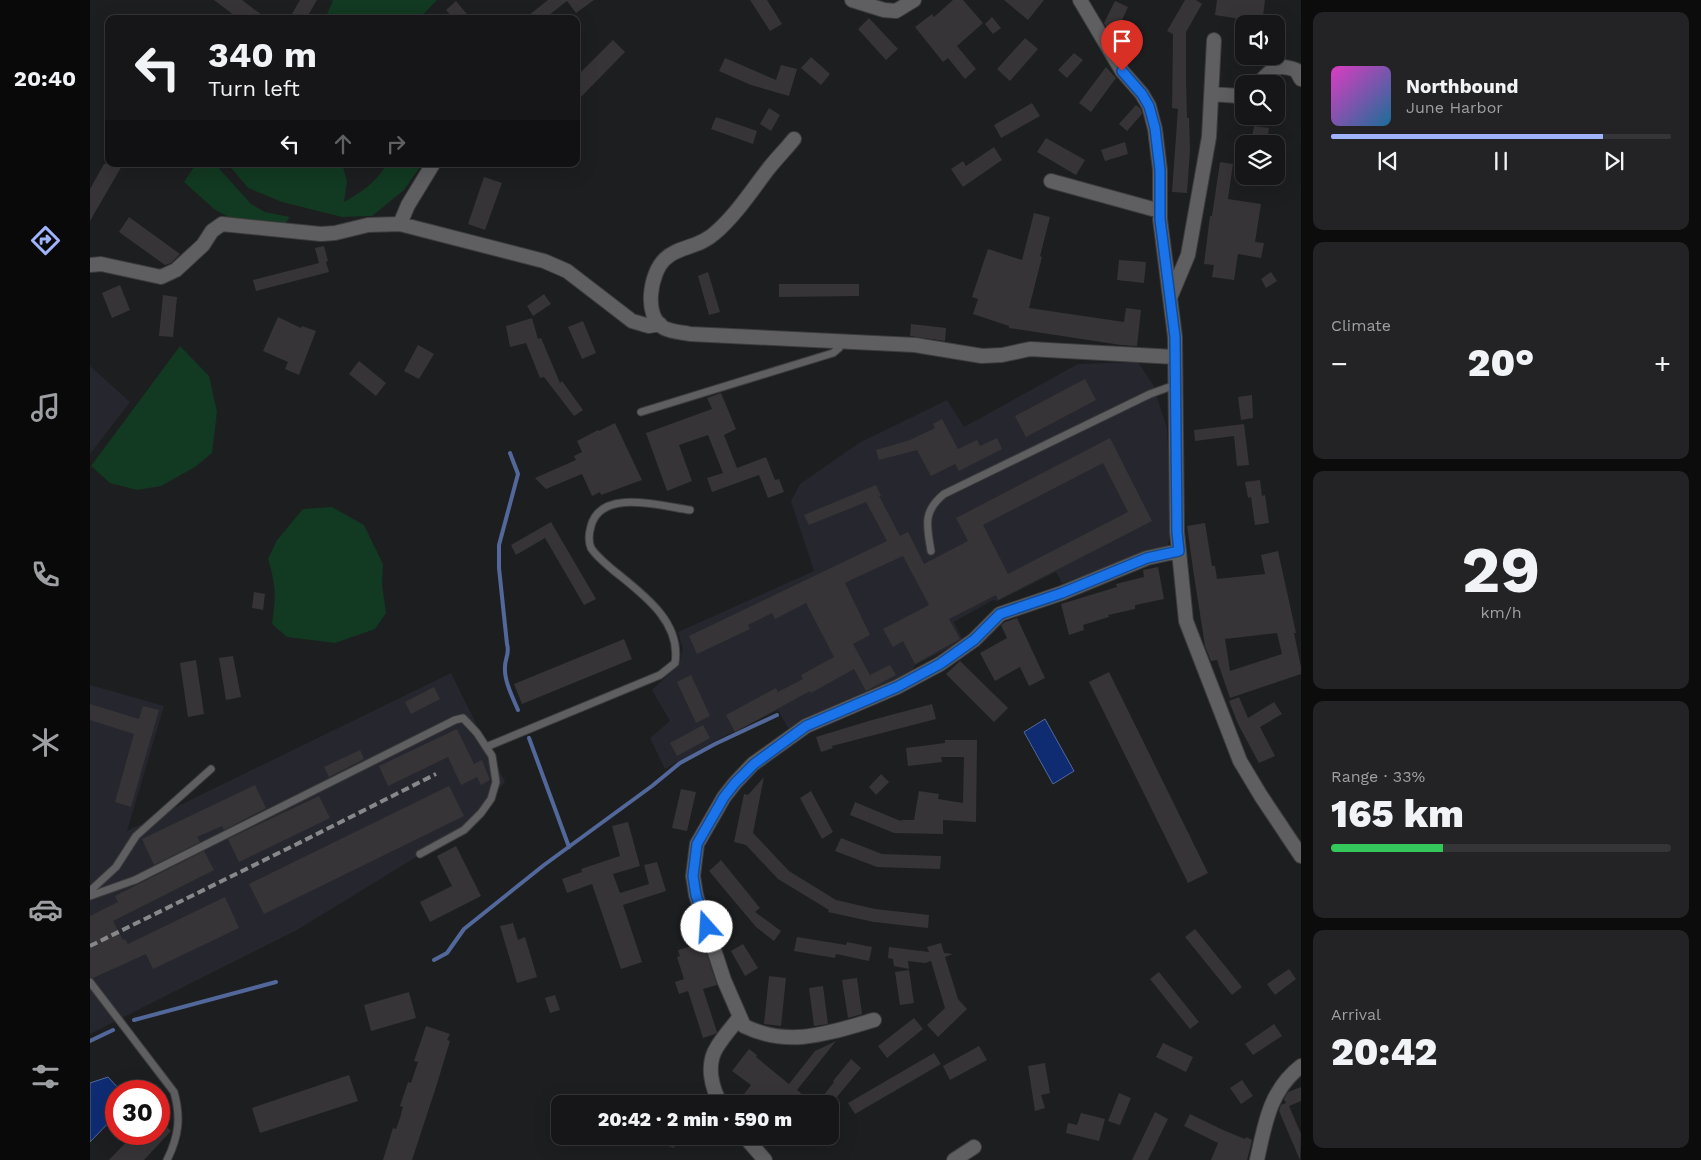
<!DOCTYPE html>
<meta charset="utf-8">
<style>
body{margin:0;font-family:"Work Sans",sans-serif;background:#232325;color:#f1f3f6;height:100vh;display:flex;flex-direction:column;font-size:19px;white-space:nowrap}
*{box-sizing:border-box;margin:0}
p{font-size:16px;color:#9e9fa2}
.icon{flex:none;width:28px;height:28px;fill:none;stroke:currentColor;stroke-width:2;stroke-linecap:round;stroke-linejoin:round}
.map{position:relative;flex:1;overflow:hidden}
.sheet{display:flex;flex-direction:column;gap:12px;padding:12px;background:#0c0c0d;width:400px}
.sheet>*{flex:none}
.hud{position:absolute;left:15px;top:15px;width:475px;height:152px;border-radius:10px;box-shadow:0 5px 20px #0002,0 0 0 1px #353537;background:#161618;color:#f1f3f6;overflow:hidden}
.buttons{position:absolute;left:1145px;top:15px;display:grid;gap:10px}
.buttons a{display:grid;place-items:center;width:50px;height:50px;border-radius:10px;background:#161618;box-shadow:0 5px 20px #0002,0 0 0 1px #353537;font-size:25px}
.speed{position:absolute;left:15px;top:1080px;display:flex;gap:10px;font-size:25px;font-weight:700;text-align:center}
.speed>*{display:grid;place-content:center;width:65px;height:65px;border-radius:50%;background:#161618;box-shadow:0 5px 20px #0002,0 0 0 1px #353537;line-height:1}
.speed .limit{border:8px solid #d22;background:#fff;color:#111}
.pin{position:absolute;display:grid;place-items:center;width:42px;height:42px;color:#fff;margin:-51px -21px;border-radius:50% 50% 50% 0;rotate:-45deg;box-shadow:0 0 5px #0007}
.pin .icon{rotate:45deg}
.me{position:absolute;width:55px;margin:-28px;rotate:341deg;stroke-linejoin:round;filter:drop-shadow(0 0 4px #0008)}
.turn{display:flex;align-items:center;gap:18px;height:105px;padding:0 20px;font-size:22px}
.turn .icon{width:65px;height:65px;stroke-width:2.5}
.turn b{display:block;font-size:35px;line-height:42px}
.lanes{display:flex;align-items:center;height:48px;padding:0 20px;background:#0003;justify-content:center;gap:25px;direction:ltr}
.lanes .off{opacity:.35}
.big{font-size:38px;font-weight:800;line-height:1.1}
.sheet .card{flex:1;display:flex;flex-direction:column;justify-content:center;gap:8px;min-width:0;padding:0 18px;border-radius:10px;background:#232325}
.sheet .dial{align-items:center;gap:0}
.dial b{font-size:65px;line-height:1}
.song{display:flex;align-items:center;gap:15px}
.cover{width:60px;height:60px;border-radius:8px;background:linear-gradient(135deg,hsl(310 70% 55%),hsl(200 70% 35%))}
.played{height:5px;border-radius:2px;background:linear-gradient(90deg,#a0b3fd 80%,#353537 80%)}
.keys{display:flex;justify-content:space-around;direction:ltr}
.heat{display:flex;justify-content:space-between;align-items:center;font-size:28px;direction:ltr}
.charge{height:8px;border-radius:4px;background:linear-gradient(90deg,#34c759 33%,#353537 0)}
.trip{position:absolute;left:461px;top:1095px;width:288px;height:50px;border-radius:10px;background:#161618;box-shadow:0 5px 20px #0002,0 0 0 1px #353537;font-weight:800;line-height:50px;text-align:center}
main{display:flex;flex:1;min-height:0}
.tab-bar{display:flex;flex-direction:column;width:90px;justify-content:space-around;align-items:center;background:#09090a;color:#9e9fa2}
.tab-bar .icon{width:35px;height:35px}
.tab-bar .on{color:#a0b3fd}
.tab-bar b{font-size:22px;color:#f1f3f6}
.map>svg:first-child{display:block}
</style>
<main>
<nav class="tab-bar">
<b>20:40</b>
<svg class="icon on" aria-label="directions" viewBox="0 0 24 24"><path d="M12 3l9 9-9 9-9-9zM9 14v-3h6M13 9l2 2-2 2"/></svg>
<svg class="icon" aria-label="music" viewBox="0 0 24 24"><path d="M9 18V5l10-2v13"/><circle cx="6" cy="18" r="3"/><circle cx="16" cy="16" r="3"/></svg>
<svg class="icon" aria-label="phone" viewBox="0 0 24 24"><path d="M5 4h4l2 5-3 2q2 4 5 5l2-3 5 2v4C11 20 4 13 5 4z"/></svg>
<svg class="icon" aria-label="climate" viewBox="0 0 24 24"><path d="M12 3v18M4 7l16 10M4 17L20 7"/></svg>
<svg class="icon" aria-label="car" viewBox="0 0 24 24"><path d="M5 17H2v-5l4-1 3-4h7l3 4 3 1v5h-3M9 17h6M6 11h13"/><circle cx="7" cy="17" r="2"/><circle cx="17" cy="17" r="2"/></svg>
<svg class="icon" aria-label="filters" viewBox="0 0 24 24"><path d="M4 7h16M4 17h16"/><circle cx="9" cy="7" r="2"/><circle cx="15" cy="17" r="2"/></svg>
</nav>
<div class="map">
<svg width="1211" height="1160" viewBox="0 0 1211 1160">
<rect width="100%" height="100%" fill="#1d1e20"/>
<path fill="#26272e" d="M1048,362L1063,385L1077,428L1082,530L1077,548L972,583L966,572L908,601L903,600L864,622L873,641L825,665L822,672L764,700L698,728L688,710L623,742L575,769L560,738L580,721L562,690L589,664L593,649L588,632L724,571L701,501L710,484L769,443L857,400L874,427L988,364Z
M0,366L40,402L0,454Z
M361,673L415,782L372,829L207,930L0,1034V685L74,706L37,831Z"/>
<path fill="#123921" d="M243,0H347L329,19H235Z
M106,164H125L161,204L175,212L200,217L194,225L142,219L124,209L94,182Z
M138,164H252L257,181L254,202C272,192 287,181 297,164H332L314,190L282,216L252,217L192,202L158,188Z
M90,346L119,376L127,412L122,453L105,467L71,486L47,490L20,483L1,466Z
M242,507L274,525L293,564L292,585L296,613L285,629L245,643L197,637L182,624C186,597 186,585 178,559L187,540L213,509Z"/>
<path fill="#0f2c73" stroke="#53689a" d="M955,719L984,771L963,784L934,732Z
M18,1077L31,1091H26V1115L0,1142V1083Z"/>
<g fill="none" stroke-linecap="round" stroke-linejoin="round">
<path stroke="#53689a" stroke-width="4" d="M420,453L428,474L409,545V568L417,644C420,653 415,658 415,667C414,681 423,698 428,710
M439,738L479,847
M344,960L357,953L374,929L454,865L562,786L590,763L625,744L687,715
M44,1020L186,982
M0,1041L23,1030"/>
</g>
<path fill="#363436" fill-rule="evenodd" d="M124,0H152L177,19H149Z
M210,0H227L216,19H199Z
M458,0H504L486,13L477,1L454,19H434Z
M660,0H677L692,24L680,31Z
M863,0H873L893,23L867,46L886,69L875,79L858,58L853,62L825,27L842,14L844,17Z
M914,0H954L938,20Z
M1095,0H1106L1112,4L1096,32V80L1097,118H1099L1100,150L1097,193L1082,192L1088,109L1082,108L1083,34L1077,31Z
M1127,0H1175L1172,24H1155L1156,20L1125,15Z
M366,1L381,19H364L356,10Z
M1025,1L1038,7L1025,36L1020,34L1014,23Z
M902,17L911,28L903,34L895,24Z
M779,18L808,49L796,60L768,29Z
M935,38L948,49L920,81L907,69Z
M523,40L535,52L486,102V77Z
M984,53L993,60L977,78L968,70Z
M721,57L740,74L731,85L711,68Z
M635,58L686,80L691,65L707,69L699,96L661,85L629,71Z
M1016,67L1026,78L1001,112L989,103Z
M942,103L950,116L911,138L904,125Z
M1046,105L1051,109L1052,114L1037,131L1029,124Z
M679,108L690,115L681,131L670,124Z
M626,117L667,131L663,144L621,129Z
M1164,126L1179,128L1176,144H1161Z
M956,138L995,160L986,175L947,152Z
M1035,142L1038,154L1015,161L1011,150Z
M904,147L912,160L873,187L861,169L873,161L876,166Z
M1130,162L1143,164L1138,199L1171,204L1165,242L1174,243L1171,258L1148,254L1144,280L1122,277L1124,265L1114,264L1120,216H1122Z
M14,164H33L0,221V189Z
M394,177L412,183L395,230L378,224Z
M944,213L960,217L950,256L952,257L939,308L1034,322L1036,308L1051,310L1047,346L1031,345L919,328V326L883,314L888,299L882,297L898,249L932,260Z
M39,217L90,254L81,263L75,265L29,232Z
M234,246L238,261L236,262L239,272L166,291L163,280L229,263L225,248Z
M1029,260L1056,262L1054,283L1027,280Z
M618,272L630,312L619,315L608,276Z
M1181,272L1187,281L1176,288L1171,279Z
M689,284H769V296L689,297Z
M30,285L40,310L22,318L12,293Z
M454,294L461,304L443,316L437,306Z
M73,295L87,297L83,337L69,336Z
M188,317L211,328L212,326L226,331L209,375L195,369L198,362L173,351Z
M442,318L448,339L451,338L470,383L472,381L493,410L484,416L454,377L450,378L436,343L420,347L416,326Z
M493,321L506,353L492,359L478,327Z
M821,324L856,328L855,341L820,336Z
M328,345L344,354L329,379L314,371Z
M269,361L296,383L286,396L259,374Z
M995,379L1006,400L936,437L925,416Z
M631,393L646,429L634,435L647,468L676,457L685,480L689,479L694,492L678,498L669,475L622,492L617,478L633,473L618,435L589,445L602,481L577,491L556,433L622,409L617,398Z
M1162,395L1163,418L1151,420L1148,397Z
M852,419L868,449L887,440L890,446L907,438L912,449L869,471L865,464L841,476L827,450L789,460L786,450L820,440L845,428L843,424Z
M525,423L552,480L511,495L510,492L502,496L492,474L456,489L445,478L486,460L484,456L492,452L487,441L508,430L509,431Z
M1154,424L1159,465L1147,466L1144,436L1105,441L1104,430Z
M1020,438L1062,521L908,600L906,595L859,619L870,639L825,664L813,641L803,647L793,629L839,605L813,556L765,578L755,583L780,635L763,644L780,675L800,665L806,675L776,691L764,669L721,693L720,691L645,732L636,715L686,688L688,692L713,679L711,675L744,657L716,603L685,619L682,613L658,625L660,629L607,654L599,636L797,541L776,502L719,525L714,515L786,485L791,496H789L810,536L818,532L834,564L878,541L866,518ZM1013,463L1038,512L918,574L893,525Z
M1170,480L1172,496L1175,495L1179,523L1165,525L1161,497L1158,498L1155,482Z
M461,522L506,599L494,605L455,538L426,555L421,545Z
M1115,523L1122,566H1125L1127,579L1175,574L1171,555L1188,551L1206,633H1204L1211,667V674L1140,698L1127,660L1121,661L1115,646L1103,569L1097,526ZM1187,633L1192,654L1140,671L1135,639Z
M1068,567L1074,599L1045,605V609L1018,615L1019,617L993,625L994,630L979,635L971,604L1027,587L1026,584L1054,577L1053,570Z
M164,592L175,594L173,610L162,608Z
M927,618L955,678L939,686L930,667L905,681L890,653L917,638L911,625L915,622Z
M534,639L542,659L432,704L424,684Z
M143,656L151,697L136,700L129,658Z
M106,660L114,714L98,717L90,663Z
M870,661L918,708L904,722L856,674Z
M1019,672L1118,873L1098,883L999,682Z
M601,675L620,716L606,723L587,682Z
M344,687L350,699L321,714L315,702Z
M1149,697L1158,718L1184,702L1192,714L1170,727L1185,756L1169,763L1148,724L1139,701Z
M0,704L49,719L53,706L69,710L41,807L25,802L44,734L0,720Z
M842,704L846,719L742,746L743,748L731,752L726,737L782,720Z
M613,725L620,738L587,756L580,743Z
M367,729L384,764L392,760L400,780L391,785L387,777L371,785L358,757L298,786L289,766Z
M855,740H887L886,822L853,820V834L804,833L760,815L765,802L813,822L810,820H824L829,791L849,794L848,799L873,803L874,757H851L852,762L818,766L816,748L855,743Z
M270,750L274,759L239,777L234,767Z
M791,774L799,782L786,795L779,787Z
M674,777L663,833L699,871L746,900L785,909L839,915L838,928L784,922L738,912L739,910L688,879L656,845L644,842L654,794L658,795Z
M165,785L176,808L134,830L132,826L107,837L110,842L64,865L52,839Z
M359,786L374,816L174,914L159,884Z
M591,789L606,792L597,831L582,828Z
M721,791L743,832L732,839L710,798Z
M229,796L240,818L149,862L138,839Z
M538,822L550,866L523,874L530,893L559,884L554,865L567,862L576,891L533,905L552,962L531,969L502,884L477,893L472,879L492,872L491,869L530,856L522,826Z
M751,838L792,854L851,856L850,869L787,867L745,851Z
M366,846L391,896L340,922L330,902L362,886L347,856Z
M114,851L124,870L23,921L33,940L35,939L38,944L135,897L149,928L63,969L56,954L3,978L0,977V916L28,902L25,896Z
M631,860L670,908L665,912L691,931L684,941L666,927L619,871Z
M423,923L428,940L435,937L447,977L427,983L410,926Z
M1105,929L1152,987L1142,995L1095,937Z
M707,937L756,945L757,942L782,947L779,961L746,954L745,958L704,951Z
M613,943L627,985L613,989L627,1032L625,1034L613,1038L598,991L589,994L585,982L594,979L587,957L590,956L588,950Z
M851,943L854,953L863,954L855,957L868,999L877,1009L848,1037L837,1025L855,1008L841,961L835,963L818,961L819,969L804,966L803,959L798,958L799,947L839,952L837,947Z
M653,944L668,968L655,976L641,951Z
M1199,969L1206,979L1185,995L1177,984Z
M819,970L824,1003L810,1005L805,972Z
M1069,972L1109,1022L1100,1029L1060,979Z
M679,976L696,978L691,1026L674,1024Z
M767,978L772,1014L758,1018L752,980Z
M733,986L738,1024L724,1026L719,988Z
M319,992L326,1018L281,1031L274,1005Z
M465,995L470,1010L460,1013L455,998Z
M824,1018L833,1029L797,1058L788,1046Z
M1184,1024L1192,1036L1163,1055L1155,1044Z
M336,1026L360,1034L357,1040L360,1041L346,1087L322,1160H293L303,1128L306,1129L310,1118L313,1107L310,1106L318,1082L321,1083L328,1062L324,1061Z
M746,1041L707,1090L712,1094L703,1104H657L651,1098L661,1085L642,1071L659,1049L667,1055L666,1057L699,1084L725,1051Z
M1073,1043L1103,1057L1096,1072L1066,1057Z
M889,1046L897,1060L860,1080L853,1066Z
M844,1053L851,1064L765,1114L758,1103Z
M761,1059L771,1068L741,1104H727L744,1082L743,1081Z
M955,1063L960,1093L951,1095L955,1108L945,1111L938,1066Z
M259,1075L268,1101L170,1133L162,1108Z
M1152,1080L1163,1096L1151,1104L1140,1088Z
M1211,1087V1101L1199,1106L1211,1134L1210,1160L1189,1111L1191,1105L1196,1103L1194,1099L1198,1092Z
M1029,1093L1041,1098L1030,1125L1018,1121Z
M1065,1112L1078,1119L1058,1160H1042Z
M991,1113L1015,1119L1009,1141L976,1133L978,1123L987,1125Z
M1100,1114L1133,1130L1155,1139L1156,1137L1162,1140L1157,1160H1121L1128,1143L1094,1126Z
M69,1119L81,1131L54,1160H19L44,1134H69Z
M556,1136H588L584,1148L556,1138Z"/>
<g fill="none" stroke-linecap="round" stroke-linejoin="round">
<g stroke="#3c3c3d" stroke-width="9">
<path id="service" d="M551,412L743,353L749,348L752,341
M841,551C837,526 832,512 854,494L1060,394L1085,385
M396,747L570,675L585,663C592,621 551,593 523,570C516,564 506,556 501,548C498,541 499,533 501,526C511,488 571,506 600,510
M0,891L26,867L46,836L121,769
M0,896L45,880L365,720L373,718L387,733L402,756L406,782L401,799L391,813L374,830L330,854
M0,982L84,1092C91,1117 89,1136 77,1160"/>
</g>
<g stroke="#3c3c3d" stroke-width="16">
<path id="minor" d="M762,0L794,10L806,11L824,0
M990,0L1032,71L1052,94L1059,106L1065,129L1070,170V219L1085,337L1087,532L1096,621L1150,761L1171,796L1211,856
M1168,84C1181,70 1186,62 1206,70L1211,79
M1122,94L1149,96L1154,95
M704,139C696,149 687,158 679,168C662,190 646,215 625,233C609,248 588,246 575,259C560,273 553,316 574,328C582,332 591,332 600,334L825,345L892,356L912,355L940,349L1085,357
M961,181L1070,211
M310,224L318,205L343,164
M0,265L11,264L71,277L86,270L113,245L122,231L132,224L231,234L245,233L278,225L310,224L454,261L477,271L542,321L559,326L570,324
M1080,298L1098,255L1119,137L1124,40
M784,1020C739,1033 699,1048 654,1026L634,980L606,895L603,876L607,844L634,797L645,783L663,764L716,726L807,687L850,664L884,640L910,614L972,593L1057,558L1089,551
M631,1104C621,1087 616,1064 627,1047C633,1037 642,1027 649,1018
M654,1136L675,1160
M864,1160L884,1147
M1167,1160C1175,1123 1180,1090 1211,1066"/>
</g>
<use href="#service" stroke="#5f5f61" stroke-width="7"/>
<use href="#minor" stroke="#5f5f61" stroke-width="14"/>
<path stroke="#878889" stroke-width="4" stroke-dasharray="8 4" stroke-linecap="butt" d="M0,946L213,841L346,774"/>
</g>
<g fill="none" stroke-linecap="round" stroke-linejoin="round">
<g stroke="#114b97" stroke-width="12">
<path id="route" d="M617,927L606,895L603,876L607,844L634,797L645,783L664,764L716,726L807,687L850,664L884,640L910,614L972,593L1057,558L1089,551L1087,532L1085,337L1070,219V170L1065,128L1059,106L1052,94L1032,71"/>
</g>
<use href="#route" stroke="#1a73e8" stroke-width="9"/>
</g>
</svg>
<div class="buttons">
<a><svg class="icon" aria-label="sound" viewBox="0 0 24 24"><path d="M4 9h4l5-4v14l-5-4H4zM17 9q2 3 0 6"/></svg></a>
<a><svg class="icon" aria-label="search" viewBox="0 0 24 24"><circle cx="10" cy="10" r="6"/><path d="M15 15l6 6"/></svg></a>
<a><svg class="icon" aria-label="layers" viewBox="0 0 24 24"><path d="M12 4l9 5-9 5-9-5zM3 14l9 5 9-5"/></svg></a>
</div>
<div class="speed"><div class="limit">30</div></div>
<div class="pin" style="left:1032px;top:71px;background:#d93025"><svg class="icon" aria-label="arrive" viewBox="0 0 24 24"><path d="M6 21V4h12l-3 4 3 4H6"/></svg></div>
<svg class="me" style="left:617px;top:927px" viewBox="-20 -20 40 40"><circle r="19" fill="#fff"/><path d="M0-13L10 11 0 6-10 11z" fill="#1a73e8"/></svg>
<div class="trip">20:42 · 2 min · 590 m</div>
<div class="hud">
<div class="turn"><svg class="icon" aria-label="left" viewBox="0 0 24 24"><path d="M17 20v-9H6M10 6l-5 5 5 5"/></svg><div><b>340 m</b>Turn left</div></div>
<div class="lanes"><svg class="icon" aria-label="left" viewBox="0 0 24 24"><path d="M17 20v-9H6M10 6l-5 5 5 5"/></svg><svg class="icon off" aria-label="ahead" viewBox="0 0 24 24"><path d="M12 20V5M6 11l6-6 6 6"/></svg><svg class="icon off" aria-label="right" viewBox="0 0 24 24"><path d="M7 20v-9h11M14 6l5 5-5 5"/></svg></div>
</div>
</div>
<section class="sheet">
<div class="card">
<div class="song"><i class="cover"></i><div><b>Northbound</b><p>June Harbor</p></div></div>
<div class="played"></div>
<div class="keys"><svg class="icon" aria-label="previous" viewBox="0 0 24 24"><path d="M18 5L8 12l10 7zM5 5v14"/></svg><svg class="icon" aria-label="pause" viewBox="0 0 24 24"><path d="M8 5v14M16 5v14"/></svg><svg class="icon" aria-label="next" viewBox="0 0 24 24"><path d="M6 5l10 7-10 7zM19 5v14"/></svg></div>
</div>
<div class="card"><p>Climate</p>
<div class="heat"><a>−</a><b class="big">20°</b><a>+</a></div>
</div>
<div class="card dial"><b>29</b><p>km/h</p></div>
<div class="card"><p>Range · 33%</p><b class="big">165 km</b><div class="charge"></div></div>
<div class="card"><p>Arrival</p><b class="big">20:42</b></div>
</section>
</main>
